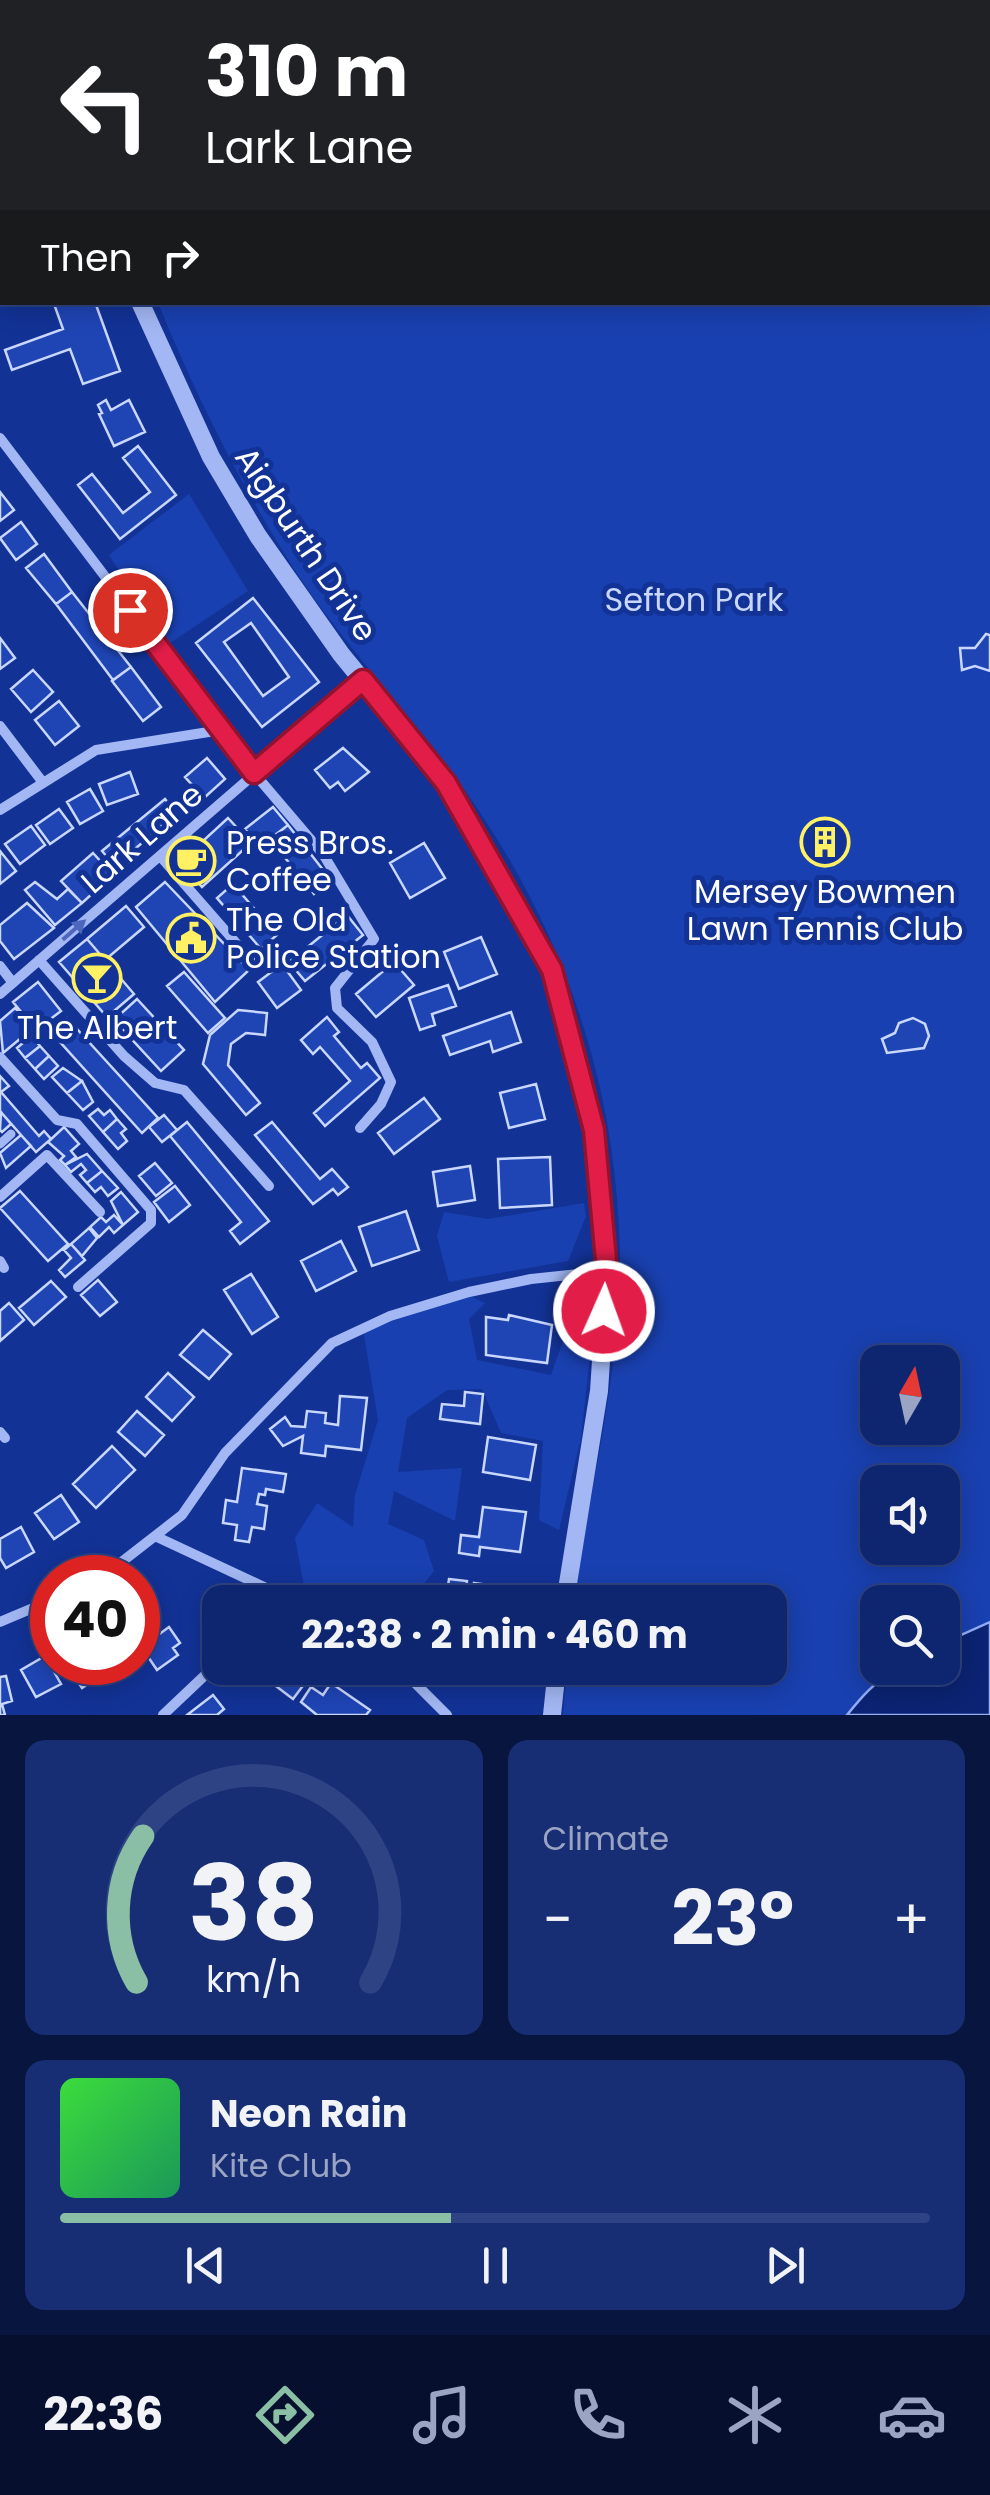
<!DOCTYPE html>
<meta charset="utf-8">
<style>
body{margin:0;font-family:Poppins,sans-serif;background:#172e75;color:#f1f3f6;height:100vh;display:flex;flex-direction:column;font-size:38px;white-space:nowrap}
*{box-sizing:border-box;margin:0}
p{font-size:32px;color:#9ba5c3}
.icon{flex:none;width:55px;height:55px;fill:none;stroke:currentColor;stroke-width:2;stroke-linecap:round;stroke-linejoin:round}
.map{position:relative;height:1715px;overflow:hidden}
.details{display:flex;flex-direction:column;gap:25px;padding:25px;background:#08153e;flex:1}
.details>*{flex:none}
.top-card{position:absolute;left:0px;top:0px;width:990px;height:305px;box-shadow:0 5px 25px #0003,0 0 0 2px #2e4383;background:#202124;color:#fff;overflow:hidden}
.needle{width:65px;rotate:9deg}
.tools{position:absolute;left:860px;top:1345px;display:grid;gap:20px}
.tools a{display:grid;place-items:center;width:100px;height:100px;border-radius:20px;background:#0e2670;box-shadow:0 5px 25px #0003,0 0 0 2px #2e4383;font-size:50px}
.speed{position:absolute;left:30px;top:1555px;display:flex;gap:20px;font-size:50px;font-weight:700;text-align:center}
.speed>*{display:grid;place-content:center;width:130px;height:130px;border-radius:50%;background:#0e2670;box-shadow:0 5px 25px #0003,0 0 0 2px #2e4383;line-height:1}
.speed .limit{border:15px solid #d22;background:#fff;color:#111}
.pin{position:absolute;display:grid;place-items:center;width:85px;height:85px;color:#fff;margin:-42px;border:5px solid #fff;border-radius:50%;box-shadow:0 2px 10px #0007}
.me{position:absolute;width:110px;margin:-55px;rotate:2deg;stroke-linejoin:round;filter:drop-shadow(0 0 8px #0008)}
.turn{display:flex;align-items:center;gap:35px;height:210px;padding:0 40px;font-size:45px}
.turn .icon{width:130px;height:130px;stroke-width:2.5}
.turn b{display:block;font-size:70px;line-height:85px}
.then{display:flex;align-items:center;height:95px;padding:0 40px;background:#0003;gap:20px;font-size:38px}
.big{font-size:75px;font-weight:700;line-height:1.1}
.details .tile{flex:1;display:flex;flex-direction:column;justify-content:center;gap:15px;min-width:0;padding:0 35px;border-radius:20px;background:#172e75}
.details .dial{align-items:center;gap:0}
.dial svg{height:260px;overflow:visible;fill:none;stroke:#2e4383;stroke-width:7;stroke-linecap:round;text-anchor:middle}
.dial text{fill:#f1f3f6;stroke:none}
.song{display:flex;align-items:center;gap:30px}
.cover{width:120px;height:120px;border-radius:15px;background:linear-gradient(135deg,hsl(120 70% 55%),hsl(150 70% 35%))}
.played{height:10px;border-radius:5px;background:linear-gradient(90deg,#8abfa5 45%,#2e4383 45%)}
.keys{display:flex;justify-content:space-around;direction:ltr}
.heat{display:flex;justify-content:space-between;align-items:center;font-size:55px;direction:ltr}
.details .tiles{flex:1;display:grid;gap:25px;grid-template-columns:1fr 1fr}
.tile:last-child{grid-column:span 2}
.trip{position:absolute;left:202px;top:1585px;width:585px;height:100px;border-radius:20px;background:#0e2670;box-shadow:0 5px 25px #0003,0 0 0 2px #2e4383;font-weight:700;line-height:100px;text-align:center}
.tabs{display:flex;height:160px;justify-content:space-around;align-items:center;background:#060f2d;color:#9ba5c3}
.tabs .icon{width:70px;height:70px}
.tabs .active{color:#8abfa5}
.tabs b{font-size:45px;color:#f1f3f6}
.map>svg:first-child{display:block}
</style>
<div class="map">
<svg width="990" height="1715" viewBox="0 0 990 1715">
<rect width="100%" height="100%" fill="#123296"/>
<path fill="#1940b0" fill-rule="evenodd" d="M96,0H990V1715H563L567,1668H770V1602H574C591,1478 626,1355 619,1228C611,1060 553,909 453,774C404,707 346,647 300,578C243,491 197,398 158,303L988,302V2ZM878,1362H942V1428H878ZM878,1482H942V1548H878ZM878,1602H942V1668H878Z
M189,494L248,591L167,645L109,555Z
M584,1203L586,1216L568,1261L449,1282L437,1236L444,1212L488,1219Z
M463,1293L485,1303L469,1319L477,1360L551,1375L572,1315L591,1346L581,1438L559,1530L539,1520L543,1441L501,1433L482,1389L447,1390L407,1418L398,1472L462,1468L455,1521L394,1491L388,1524L424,1540L434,1571L410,1602H307L295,1538L317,1503L353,1527L355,1495L378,1420L363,1329Z"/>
<path fill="#0b2372" stroke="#93aef6" stroke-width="2.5" d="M990,1622V1715H847C880,1674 891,1668 942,1668L943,1643Z"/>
<path fill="#1f45b5" stroke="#c9d7fd" stroke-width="2.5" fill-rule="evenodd" d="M0,0H42V2H2V28Z
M95,302L120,371L83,384L70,349L12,370L5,350L63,329L54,304Z
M106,400L111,410L129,400L145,432L114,446L99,414L102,413L98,405Z
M138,446L176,495L120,539L78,485L92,474L123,513L150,492L123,458Z
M0,492L14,510L0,521Z
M21,522L37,544L16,560L0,538Z
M44,554L72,592L56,604L26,568Z
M72,592L131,667L113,680L56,604Z
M253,598L319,682L262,727L196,643ZM251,623L289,677L263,696L224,642Z
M986,634L990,635V671L975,666L962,670L960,648H975Z
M0,638L15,658L0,669Z
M131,667L161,707L143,721L112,681Z
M33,670L53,692L31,712L11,689Z
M59,701L79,726L55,745L35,720Z
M343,748L369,772L345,791L338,782L330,788L315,770Z
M207,758L225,779L204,798L185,777Z
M130,772L138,794L107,805L99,784Z
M90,789L103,811L80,824L67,802Z
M165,799L177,813L115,866L102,851Z
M273,807L288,825L259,848L245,829Z
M59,809L73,828L50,844L36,825Z
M228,818L251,843L202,887L180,862Z
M288,825L331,880L314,894L270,839Z
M830,825L842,850L820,860L809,835Z
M31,826L45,845L20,864L5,844Z
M424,843L445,878L410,898L390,863Z
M0,851L16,871L0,884Z
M93,853L113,875L82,903L61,881Z
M35,882L57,899L68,889L82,903L55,925L25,890Z
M165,882L249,970L215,1002L136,907Z
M233,884L277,935L261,949L217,898Z
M27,903L54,928L14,959L0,941V925Z
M126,906L144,927L105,960L87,939Z
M347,915L363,935L305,981L289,962Z
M481,937L497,974L459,989L444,952Z
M87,939L134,994L107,1017L59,962Z
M394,962L414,985L376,1017L356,994Z
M282,964L301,990L277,1008L258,982Z
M184,972L225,1018L208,1033L167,986Z
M38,982L61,1011L36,1030L13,1002Z
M448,985L456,1006L432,1014L435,1025L420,1030L409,998Z
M137,999L184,1050L161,1071L114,1020Z
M15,1008L33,1028L3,1053L0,1021Z
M238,1010L267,1013L265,1035L246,1033L231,1044L228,1065L260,1103L246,1115L203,1064L210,1035Z
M511,1012L521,1042L493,1052L490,1041L450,1055L443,1036Z
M327,1017L339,1032L334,1036L361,1068L367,1063L380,1078L325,1126L314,1113L350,1081L320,1047L313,1054L301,1040Z
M67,1018L158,1118L142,1133L51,1032Z
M913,1018L925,1024L929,1036L924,1048L887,1053L882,1039L895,1033L899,1023Z
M31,1036L40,1046L25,1058L17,1048Z
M40,1046L49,1056L35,1069L25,1058Z
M49,1056L58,1066L44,1079L35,1069Z
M63,1068L82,1081L67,1093L52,1077Z
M0,1076L9,1086L1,1092L39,1136L44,1131L51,1139L36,1152L0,1111Z
M82,1081L93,1102L83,1110L67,1093Z
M536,1084L545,1119L509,1128L500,1093Z
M424,1098L440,1119L394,1154L378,1133Z
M98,1109L104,1115L110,1110L117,1119L103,1132L89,1116Z
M1,1112L11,1124L2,1132L0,1130Z
M164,1115L177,1130L162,1142L149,1127Z
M117,1119L126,1129L121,1133L127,1141L118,1149L103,1132Z
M187,1122L269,1221L240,1244L230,1231L241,1222L170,1136Z
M272,1122L320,1179L332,1169L348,1187L338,1195L333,1189L313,1204L255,1135Z
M64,1127L79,1144L71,1151L76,1157L65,1165L60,1160L64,1156L48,1142Z
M21,1135L31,1146L6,1168L0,1153Z
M87,1154L102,1171L87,1183L80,1175L86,1170L81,1164L71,1172L65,1165Z
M550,1157L552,1205L500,1208L498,1159Z
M155,1163L172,1183L156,1196L139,1176Z
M470,1166L475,1200L438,1206L433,1172Z
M102,1171L118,1188L108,1196L101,1187L95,1192L87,1183Z
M175,1186L190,1205L169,1222L154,1202Z
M20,1191L68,1244L48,1261L0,1208Z
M121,1192L138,1212L123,1225L111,1201Z
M406,1211L419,1250L372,1266L359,1227Z
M114,1215L123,1225L114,1233L109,1227L99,1237L90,1227L101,1217L106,1222Z
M89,1228L97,1238L82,1256L71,1244Z
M341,1241L356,1271L316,1291L301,1261Z
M71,1244L85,1260L65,1277L59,1270L71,1258L64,1250Z
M251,1274L278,1317L252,1334L224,1290Z
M98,1280L117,1302L100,1316L81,1295Z
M51,1281L66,1297L34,1325L19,1308Z
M9,1303L24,1320L0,1341V1311Z
M509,1315L552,1325L547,1363L486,1355V1317L508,1320Z
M203,1330L231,1354L209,1379L180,1355Z
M168,1373L194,1397L172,1421L146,1397Z
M465,1392L483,1394L480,1424L440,1419L442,1404L464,1406Z
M340,1396L367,1398L361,1450L326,1446L325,1456L301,1453L303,1436L283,1446L270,1429L285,1417L291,1426L305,1427L307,1411L326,1413L325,1423L338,1425Z
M137,1411L164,1435L145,1456L118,1432Z
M488,1437L536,1445L530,1480L483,1472Z
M112,1446L135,1470L96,1508L73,1484Z
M242,1468L286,1474L283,1492L266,1489L265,1495L259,1494L257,1504L267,1506L264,1529L252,1527L249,1542L235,1540L237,1525L223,1523L226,1500L237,1502Z
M61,1495L79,1522L54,1539L35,1513Z
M483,1507L526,1512L520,1552L480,1547L479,1556L459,1553L461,1535L479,1537Z
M21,1527L34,1552L6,1568L0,1558V1539Z
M449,1579L467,1581L465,1595L447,1592Z
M474,1583L512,1588L510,1602H464L465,1595L473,1596Z
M145,1624L154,1638L169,1627L180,1643L173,1648L178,1655L157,1670L138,1642V1630Z
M45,1656L61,1684L36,1697L21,1670Z
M65,1662H117L118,1664L82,1688Z
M265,1668H301L311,1675L293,1699L260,1674Z
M447,1668H505L503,1684L446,1676Z
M6,1676L12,1701L2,1704L5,1715H0V1677Z
M331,1683L370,1710L366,1715H317L301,1702L311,1687L323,1695Z
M213,1695L224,1709L217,1715H187Z"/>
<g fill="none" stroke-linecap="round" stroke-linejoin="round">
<path stroke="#a2b7f3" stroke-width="9" d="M0,1144L11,1134"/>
<path stroke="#a2b7f3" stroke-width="10" d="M0,438L254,773L323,854L374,939L335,988L337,1008L372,1042L391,1082L381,1104L360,1128
M0,726L41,780
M0,810L96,750L221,730
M160,856L250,959
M39,960L124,1056L155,1083L184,1090L269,1186
M0,966L13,983
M0,994L363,680
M0,1057L57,1120L77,1124L151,1210V1223L78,1287
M0,1197L47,1155L100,1212
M0,1261L4,1268
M0,1432L5,1438
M157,1537L296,1602
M101,1578L182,1515L225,1453L332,1343L390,1316L469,1292L531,1279L607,1271
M0,1622L52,1600
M400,1668L447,1715
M163,1715L220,1661"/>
<path stroke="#a2b7f3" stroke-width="18" d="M84,0V2
M140,302L211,457L258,536L341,654L446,783L552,970L594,1130L607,1271L599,1391L565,1602
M552,1715L557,1668"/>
</g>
<defs><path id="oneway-solid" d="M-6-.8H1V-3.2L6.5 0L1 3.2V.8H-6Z" transform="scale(2.5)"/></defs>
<use fill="#4c67bb" href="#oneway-solid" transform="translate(74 930) rotate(-41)"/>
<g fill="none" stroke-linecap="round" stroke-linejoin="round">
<g stroke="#92132f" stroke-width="25">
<path id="route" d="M130,610L254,773L363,680L446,783L552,970L594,1130L607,1271L604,1311"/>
</g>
<use href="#route" stroke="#e11d48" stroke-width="18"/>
</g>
<defs>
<g id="building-ring" transform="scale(2.5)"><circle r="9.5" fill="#123296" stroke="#fff064" stroke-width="1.5"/><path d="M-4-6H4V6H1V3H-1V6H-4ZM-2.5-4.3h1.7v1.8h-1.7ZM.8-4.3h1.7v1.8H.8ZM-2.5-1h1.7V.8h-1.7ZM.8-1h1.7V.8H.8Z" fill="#fff064"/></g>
<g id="cafe-ring" transform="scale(2.5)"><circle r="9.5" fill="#123296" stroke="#fff064" stroke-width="1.5"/><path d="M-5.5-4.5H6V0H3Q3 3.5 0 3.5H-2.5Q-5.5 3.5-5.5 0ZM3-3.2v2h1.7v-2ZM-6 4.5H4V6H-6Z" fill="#fff064"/></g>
<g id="civic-ring" transform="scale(2.5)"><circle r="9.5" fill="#123296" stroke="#fff064" stroke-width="1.5"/><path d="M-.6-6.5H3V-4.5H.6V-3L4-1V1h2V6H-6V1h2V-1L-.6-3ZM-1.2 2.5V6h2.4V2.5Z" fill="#fff064"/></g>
<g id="bar-ring" transform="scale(2.5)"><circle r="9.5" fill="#123296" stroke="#fff064" stroke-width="1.5"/><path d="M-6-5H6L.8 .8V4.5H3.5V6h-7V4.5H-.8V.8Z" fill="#fff064"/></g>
</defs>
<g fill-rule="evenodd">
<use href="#building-ring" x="825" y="842"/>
<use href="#cafe-ring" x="191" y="861"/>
<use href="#civic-ring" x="191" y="938"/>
<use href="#bar-ring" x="97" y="978"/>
</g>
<g text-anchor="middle" stroke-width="10" stroke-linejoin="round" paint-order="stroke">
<g font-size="32" fill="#fff" stroke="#123296">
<text transform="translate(306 544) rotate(56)" y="11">Aigburth Drive</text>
<text transform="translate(142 838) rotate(-41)" y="11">Lark Lane</text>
</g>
<g font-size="32" fill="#c9d7fd" stroke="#123296">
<text x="694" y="611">Sefton Park</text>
</g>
<g font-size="32" fill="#fff" stroke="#123296" text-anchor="start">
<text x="226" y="854">Press Bros.<tspan x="226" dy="37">Coffee</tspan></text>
<text x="825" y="903" text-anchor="middle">Mersey Bowmen<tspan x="825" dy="37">Lawn Tennis Club</tspan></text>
<text x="226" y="931">The Old<tspan x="226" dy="37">Police Station</tspan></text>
<text x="97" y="1039" text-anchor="middle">The Albert</text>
</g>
</g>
</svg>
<div class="tools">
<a><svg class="needle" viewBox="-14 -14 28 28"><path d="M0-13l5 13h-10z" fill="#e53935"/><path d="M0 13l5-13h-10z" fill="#9ba5c3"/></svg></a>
<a><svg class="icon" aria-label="sound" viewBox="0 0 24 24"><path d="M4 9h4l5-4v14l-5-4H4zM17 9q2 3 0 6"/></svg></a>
<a><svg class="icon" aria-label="search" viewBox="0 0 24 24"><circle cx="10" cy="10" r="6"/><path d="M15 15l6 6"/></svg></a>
</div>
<div class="speed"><div class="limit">40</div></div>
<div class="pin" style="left:130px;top:610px;background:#d93025"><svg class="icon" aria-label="arrive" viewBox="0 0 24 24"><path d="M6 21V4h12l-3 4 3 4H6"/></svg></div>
<svg class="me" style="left:604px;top:1311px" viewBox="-20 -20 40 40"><circle r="17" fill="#e11d48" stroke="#fff" stroke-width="3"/><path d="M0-11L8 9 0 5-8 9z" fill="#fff"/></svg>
<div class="trip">22:38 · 2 min · 460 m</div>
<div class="top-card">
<div class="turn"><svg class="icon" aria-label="left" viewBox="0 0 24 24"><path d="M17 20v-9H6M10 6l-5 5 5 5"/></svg><div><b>310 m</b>Lark Lane</div></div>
<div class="then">Then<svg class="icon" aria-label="right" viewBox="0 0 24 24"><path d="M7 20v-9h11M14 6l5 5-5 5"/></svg></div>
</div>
</div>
<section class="details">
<div class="tiles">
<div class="tile dial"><svg viewBox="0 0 100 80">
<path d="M14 69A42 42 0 1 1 86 69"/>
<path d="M14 69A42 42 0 0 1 16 24" stroke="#8abfa5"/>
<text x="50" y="56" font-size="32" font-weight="700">38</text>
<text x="50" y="72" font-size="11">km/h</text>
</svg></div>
<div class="tile"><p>Climate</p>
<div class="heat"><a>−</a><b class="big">23°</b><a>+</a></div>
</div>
<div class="tile">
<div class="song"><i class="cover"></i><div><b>Neon Rain</b><p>Kite Club</p></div></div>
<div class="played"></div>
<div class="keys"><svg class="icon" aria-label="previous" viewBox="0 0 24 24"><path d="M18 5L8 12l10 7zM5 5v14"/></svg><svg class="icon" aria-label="pause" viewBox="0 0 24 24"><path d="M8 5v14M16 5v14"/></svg><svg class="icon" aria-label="next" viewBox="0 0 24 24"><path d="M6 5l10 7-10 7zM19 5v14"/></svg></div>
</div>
</div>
</section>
<nav class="tabs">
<b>22:36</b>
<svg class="icon active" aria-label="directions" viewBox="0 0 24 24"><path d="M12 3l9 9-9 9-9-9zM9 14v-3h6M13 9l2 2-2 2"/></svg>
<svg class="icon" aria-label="music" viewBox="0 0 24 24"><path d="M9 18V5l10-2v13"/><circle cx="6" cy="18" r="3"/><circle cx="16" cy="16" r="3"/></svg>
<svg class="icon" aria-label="phone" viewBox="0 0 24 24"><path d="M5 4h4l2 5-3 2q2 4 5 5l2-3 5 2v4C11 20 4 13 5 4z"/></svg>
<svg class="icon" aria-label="climate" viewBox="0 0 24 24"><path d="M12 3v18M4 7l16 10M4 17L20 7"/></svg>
<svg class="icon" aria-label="car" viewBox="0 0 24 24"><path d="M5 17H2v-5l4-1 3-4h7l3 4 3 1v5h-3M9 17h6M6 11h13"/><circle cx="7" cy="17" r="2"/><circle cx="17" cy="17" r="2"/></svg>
</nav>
